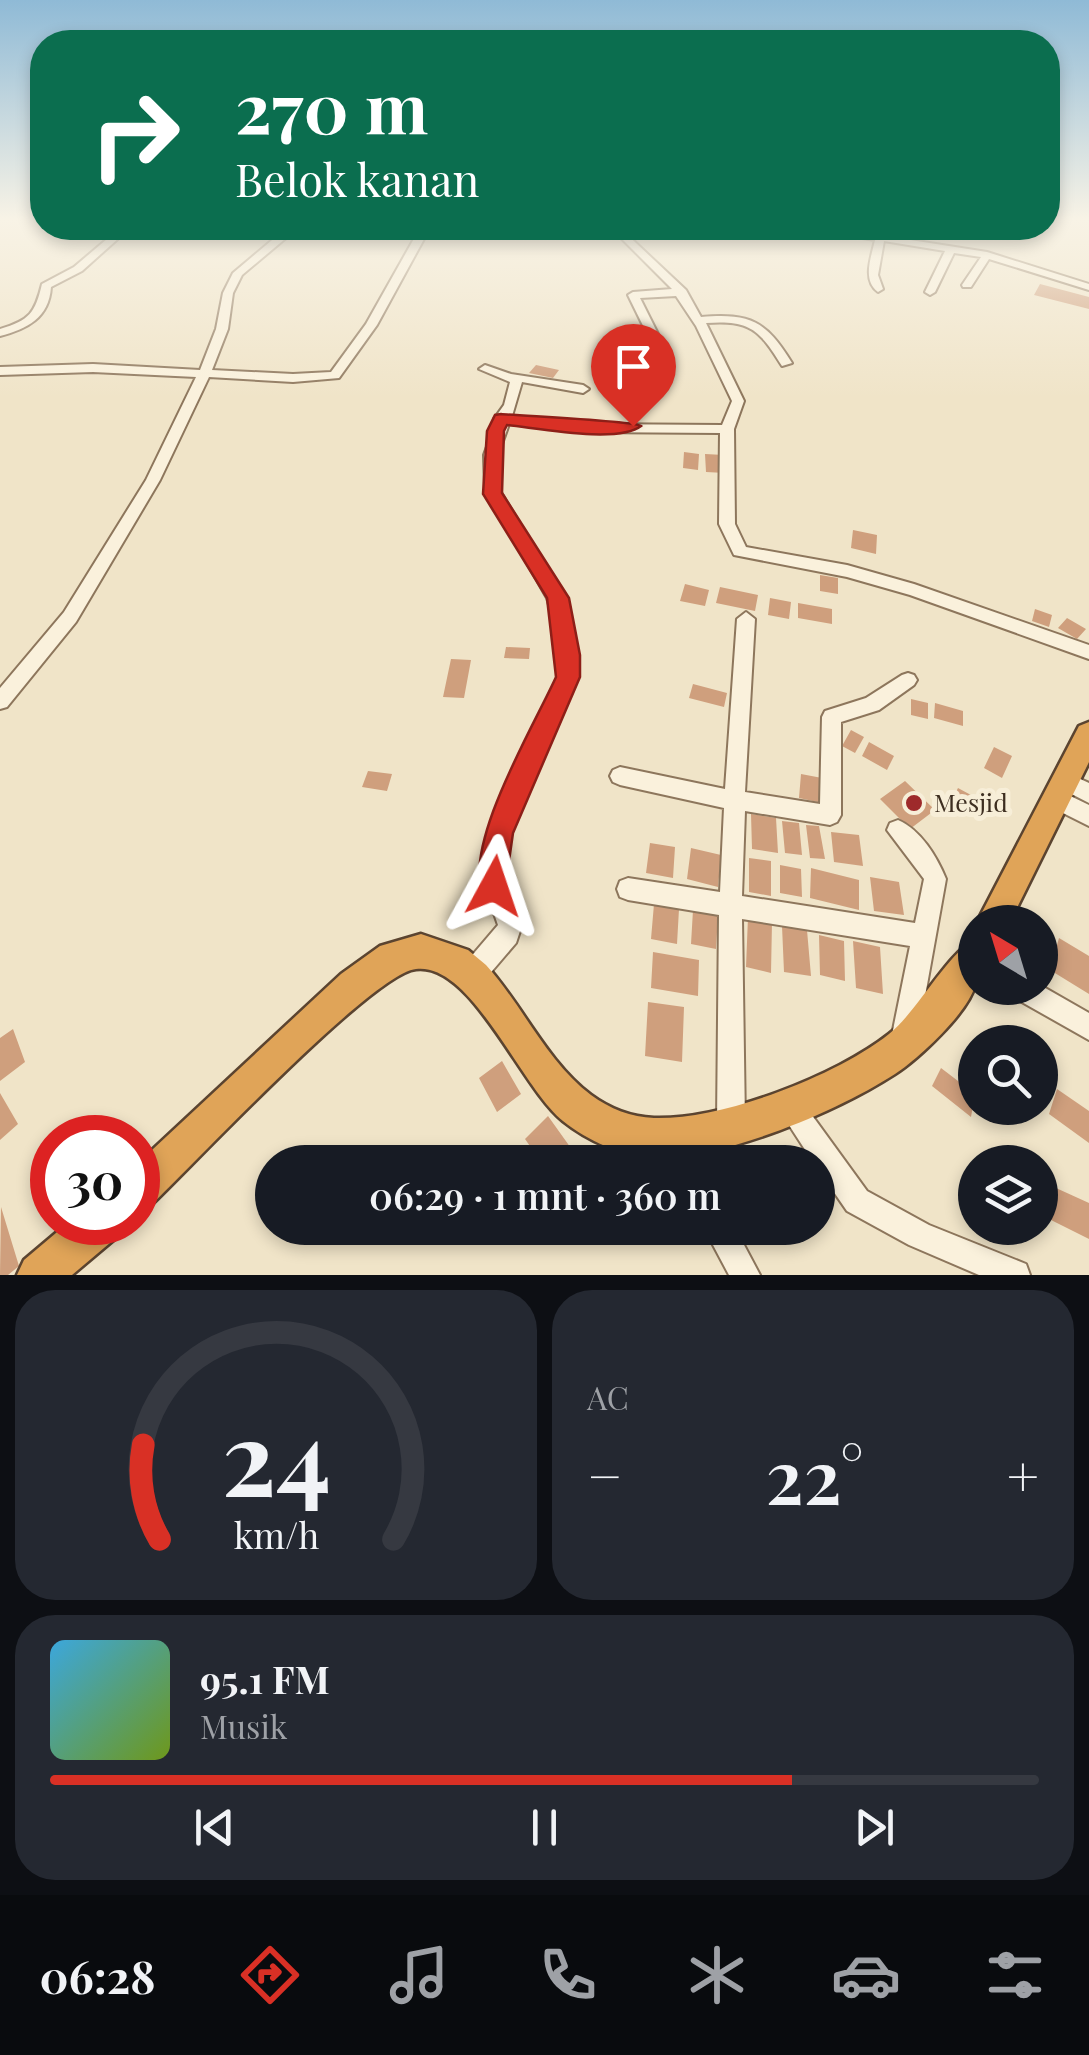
<!DOCTYPE html>
<html lang="id">
<meta charset="utf-8">
<style>
body{margin:0;font-family:"Playfair Display",serif;background:#242831;color:#f1f3f6;height:100vh;display:flex;flex-direction:column;font-size:38px;white-space:nowrap}
*{box-sizing:border-box;margin:0}
p{font-size:32px;color:#9ea1a6}
.icon{flex:none;width:55px;height:55px;fill:none;stroke:currentColor;stroke-width:2;stroke-linecap:round;stroke-linejoin:round}
.map{position:relative;height:1275px;overflow:hidden}
.drawer{display:flex;flex-direction:column;gap:15px;padding:15px;background:#0d0f14;flex:1}
.drawer>*{flex:none}
.hud{position:absolute;left:30px;top:30px;width:1030px;height:210px;border-radius:40px;box-shadow:0 5px 15px #0003;background:#0b6e4f;color:#fff;overflow:hidden}
.needle{width:65px;rotate:322deg}
.buttons{position:absolute;left:958px;top:905px;display:grid;gap:20px}
.buttons a{display:grid;place-items:center;width:100px;height:100px;border-radius:50%;background:#171b24;box-shadow:0 5px 15px #0003;font-size:50px}
.speed{position:absolute;left:30px;top:1115px;display:flex;gap:20px;font-size:50px;font-weight:700;text-align:center}
.speed>*{display:grid;place-content:center;width:130px;height:130px;border-radius:50%;background:#171b24;box-shadow:0 5px 15px #0003;line-height:1}
.speed .limit{border:15px solid #d22;background:#fff;color:#111}
.pin{position:absolute;display:grid;place-items:center;width:85px;height:85px;color:#fff;margin:-102px -42px;border-radius:50% 50% 50% 0;rotate:-45deg;box-shadow:0 0 10px #0007}
.pin .icon{rotate:45deg}
.me{position:absolute;width:110px;margin:-55px;rotate:5deg;stroke-linejoin:round;filter:drop-shadow(0 0 8px #0008)}
.turn{display:flex;align-items:center;gap:35px;height:210px;padding:0 40px;font-size:45px}
.turn .icon{width:130px;height:130px;stroke-width:2.5}
.turn b{display:block;font-size:70px;line-height:85px}
.big{font-size:75px;font-weight:600;line-height:1.1}
.drawer .card{flex:1;display:flex;flex-direction:column;justify-content:center;gap:15px;min-width:0;padding:0 35px;border-radius:40px;background:#242831}
.drawer .dial{align-items:center;gap:0}
.dial svg{height:260px;overflow:visible;fill:none;stroke:#363941;stroke-width:7;stroke-linecap:round;text-anchor:middle}
.dial text{fill:#f1f3f6;stroke:none}
.song{display:flex;align-items:center;gap:30px}
.cover{width:120px;height:120px;border-radius:15px;background:linear-gradient(135deg,hsl(200 70% 55%),hsl(80 70% 35%))}
.played{height:10px;border-radius:5px;background:linear-gradient(90deg,#d93025 75%,#363941 75%)}
.keys{display:flex;justify-content:space-around;direction:ltr}
.heat{display:flex;justify-content:space-between;align-items:center;font-size:55px;direction:ltr}
.drawer .tiles{flex:1;display:grid;gap:15px;grid-template-columns:1fr 1fr}
.card:last-child{grid-column:span 2}
.trip{position:absolute;left:255px;top:1145px;width:580px;height:100px;border-radius:50px;background:#171b24;box-shadow:0 5px 15px #0003;font-weight:600;line-height:100px;text-align:center}
.tab-bar{display:flex;height:160px;justify-content:space-around;align-items:center;background:#090b0e;color:#9ea1a6}
.tab-bar .icon{width:70px;height:70px}
.tab-bar .on{color:#d93025}
.tab-bar b{font-size:45px;color:#f1f3f6}
.map>svg:first-child{display:block}
</style>
<div class="map">
<svg width="1089" height="1275" viewBox="0 0 1089 1275">
<rect width="100%" height="100%" fill="#f0e4c8"/>
<path fill="#cf9f7d" d="M1040,284L1089,297V309L1034,295Z
M536,365L559,370L553,378L529,373Z
M684,452L699,454L698,470L683,468Z
M705,454L724,455L725,473L706,472Z
M853,530L877,535L876,554L851,548Z
M820,575L838,578V594L820,591Z
M685,584L709,590L705,606L680,601Z
M720,587L758,595L755,611L716,603Z
M770,598L791,602L789,619L768,615Z
M798,603L832,609V624L798,618Z
M1035,609L1052,615L1049,627L1032,621Z
M1067,618L1086,629L1077,639L1058,628Z
M506,647L530,648L529,659L504,658Z
M451,659L471,660L464,698L443,697Z
M693,684L727,693L724,707L689,698Z
M911,699L928,703V719L911,715Z
M935,703L963,711V726L934,718Z
M851,730L864,737L855,753L842,746Z
M869,742L894,756L887,770L862,756Z
M994,747L1012,756L1002,778L984,768Z
M368,771L392,774L387,791L362,787Z
M801,774L822,778V803L799,798Z
M905,781L935,810L910,829L880,799Z
M958,788L982,801L976,816L951,802Z
M751,814L776,818L778,853L752,849Z
M782,821L799,823L802,855L785,853Z
M806,825L819,826L825,859L810,858Z
M831,832L859,835L863,866L834,862Z
M650,843L675,847L673,878L646,873Z
M691,848L721,855L718,887L687,879Z
M749,858L771,861V896L749,892Z
M780,865L801,869L802,897L780,893Z
M811,868L859,880V910L810,898Z
M870,877L899,882L904,915L874,911Z
M654,904L679,909L677,944L651,939Z
M693,910L718,916L716,949L691,944Z
M748,917L772,922L771,973L746,967Z
M782,926L807,930L811,976L784,972Z
M819,935L844,941L845,981L820,975Z
M1059,938L1089,956V994L1050,970Z
M853,941L880,947L883,994L856,988Z
M653,952L699,960L698,996L651,988Z
M648,1002L684,1007L682,1062L645,1056Z
M13,1029L25,1062L0,1081V1038Z
M502,1061L521,1094L497,1112L479,1078Z
M941,1068L975,1094L971,1117L932,1086Z
M1057,1089L1089,1111V1143L1049,1114Z
M0,1093L18,1124L0,1140Z
M548,1116L573,1151L563,1162H541L525,1139Z
M1045,1183L1089,1203V1239L1045,1217Z
M1,1207L19,1266L8,1275H0Z"/>
<g fill="none" stroke-linecap="round" stroke-linejoin="round">
<g stroke="#8d765c" stroke-width="4">
<path id="minor" d="M120,228H130L82,271L51,287C49,318 27,329 0,336V329C30,320 35,313 42,284L74,267Z
M246,228H298L242,275L233,293L228,329L212,370L293,374L331,372L366,324L420,228H430L377,325L339,378L293,382L209,377L160,480L76,622L7,707L0,709V688L64,612L146,480L196,377L93,372L0,375V367L93,364L200,370L216,329L223,293L233,273L284,230L174,238L169,235L174,232Z
M611,228H620L686,290L701,317C751,313 766,321 792,363L782,366C759,329 750,320 706,323L744,401L734,429L735,524L746,547L847,565L914,584L1089,645V659L910,595L847,577L734,555L719,524L720,433L585,432L509,424L498,455L499,489L564,598L574,632L577,677L510,833L503,876L522,925L516,943L481,984L472,987L463,984L460,975L463,966L498,925L481,876L488,833L559,677V653L557,632L547,598L485,489L484,455L496,422L494,419L504,405L510,382L479,369L485,365L511,374L583,385L589,389L583,393L522,382L512,416L585,424L722,425L732,401L696,326L676,296L640,298L662,342L652,344L628,295L633,292L672,289Z
M815,228H834L987,252L1089,284V290L989,259L971,287H963L962,285L981,257L954,253L935,292L930,295L925,292L945,251L884,241L878,275L883,289L878,292C862,280 871,258 875,240L819,231Z
M746,612L755,619L745,792L820,804L822,717L825,711L866,698L902,675L908,673L914,675L917,680L914,685L879,710L841,722V815L837,822L830,825L745,811L742,896L915,923L924,879L887,830L890,823L898,820C921,830 937,857 946,879L918,1035L914,1044L905,1048L896,1044L892,1035L910,946L742,919L745,1123L741,1133L731,1137L721,1133L717,1123L719,915L628,900L620,897L617,889L620,881L628,878L720,892L724,808L620,785L613,782L610,776L613,770L620,767L725,789L737,619Z
M1065,772L1089,783V803L1058,787L1055,781L1058,775Z
M1058,790L1089,805V826L1051,807L1048,800L1051,793Z
M1040,985L1089,1013V1040L1013,997L1010,988H1040Z
M789,1092L798,1096L867,1191L929,1225L1026,1264L1030,1275H979L909,1245L847,1211L818,1169V1162H813L776,1105L780,1096Z
M704,1228H735L760,1275H729Z"/>
</g>
<g stroke="#5b4430" stroke-width="5">
<path id="highway" d="M1089,722V762L1010,922H977L1079,726Z
M421,934L468,950L486,965C523,1006 547,1062 591,1095C610,1109 631,1117 654,1118C722,1120 836,1076 889,1034C917,1012 949,951 975,940C975,954 978,972 975,985C969,1012 917,1060 895,1074C836,1112 723,1160 653,1157C622,1156 588,1141 563,1121C521,1088 472,962 416,969C373,973 194,1164 152,1204L138,1210V1163L341,974L380,946Z
M69,1222H123L117,1237L72,1275H17L24,1260Z"/>
</g>
<use href="#minor" fill="#faf1dc" fill-rule="evenodd"/>
<use href="#highway" fill="#e0a458" fill-rule="evenodd"/>
</g>
<linearGradient id="sky" x2="0" y2="1"><stop stop-color="#8fbad6"/><stop offset="0.55" stop-color="#f8f3e6"/><stop offset="1" stop-color="#f8f3e6" stop-opacity="0"/></linearGradient>
<rect width="1089" height="398" fill="url(#sky)"/>
<path fill="#d93025" stroke="#8d1f18" stroke-width="2.5" d="M501,414C522,416 634,421 641,426C618,444 537,428 507,425L504,431L502,493L569,598L580,655V677L513,833L504,896L494,900L483,896C462,845 534,726 556,677L547,598L483,494L487,431L495,415Z"/>
<circle fill="#9e2a2b" stroke="#f7eed8" stroke-width="4" cx="914" cy="803" r="10"/>
<g text-anchor="middle" stroke-width="10" stroke-linejoin="round" paint-order="stroke">
<g font-size="25" fill="#3d2e20" stroke="#f7eed8" text-anchor="start">
<text x="934" y="812">Mesjid</text>
</g>
</g>
</svg>
<div class="buttons">
<a><svg class="needle" viewBox="-14 -14 28 28"><path d="M0-13l5 13h-10z" fill="#e53935"/><path d="M0 13l5-13h-10z" fill="#9ea1a6"/></svg></a>
<a><svg class="icon" aria-label="search" viewBox="0 0 24 24"><circle cx="10" cy="10" r="6"/><path d="M15 15l6 6"/></svg></a>
<a><svg class="icon" aria-label="layers" viewBox="0 0 24 24"><path d="M12 4l9 5-9 5-9-5zM3 14l9 5 9-5"/></svg></a>
</div>
<div class="speed"><div class="limit">30</div></div>
<div class="pin" style="left:633px;top:426px;background:#d93025"><svg class="icon" aria-label="arrive" viewBox="0 0 24 24"><path d="M6 21V4h12l-3 4 3 4H6"/></svg></div>
<svg class="me" style="left:494px;top:886px" viewBox="-20 -20 40 40"><path d="M0-17L14 15 0 8-14 15z" fill="#d93025" stroke="#fff" stroke-width="4"/></svg>
<div class="trip">06:29 · 1 mnt · 360 m</div>
<div class="hud">
<div class="turn"><svg class="icon" aria-label="right" viewBox="0 0 24 24"><path d="M7 20v-9h11M14 6l5 5-5 5"/></svg><div><b>270 m</b>Belok kanan</div></div>
</div>
</div>
<section class="drawer">
<div class="tiles">
<div class="card dial"><svg viewBox="0 0 100 80">
<path d="M14 69A42 42 0 1 1 86 69"/>
<path d="M14 69A42 42 0 0 1 9 40" stroke="#d93025"/>
<text x="50" y="56" font-size="32" font-weight="700">24</text>
<text x="50" y="72" font-size="11">km/h</text>
</svg></div>
<div class="card"><p>AC</p>
<div class="heat"><a>−</a><b class="big">22°</b><a>+</a></div>
</div>
<div class="card">
<div class="song"><i class="cover"></i><div><b>95.1 FM</b><p>Musik</p></div></div>
<div class="played"></div>
<div class="keys"><svg class="icon" aria-label="previous" viewBox="0 0 24 24"><path d="M18 5L8 12l10 7zM5 5v14"/></svg><svg class="icon" aria-label="pause" viewBox="0 0 24 24"><path d="M8 5v14M16 5v14"/></svg><svg class="icon" aria-label="next" viewBox="0 0 24 24"><path d="M6 5l10 7-10 7zM19 5v14"/></svg></div>
</div>
</div>
</section>
<nav class="tab-bar">
<b>06:28</b>
<svg class="icon on" aria-label="directions" viewBox="0 0 24 24"><path d="M12 3l9 9-9 9-9-9zM9 14v-3h6M13 9l2 2-2 2"/></svg>
<svg class="icon" aria-label="music" viewBox="0 0 24 24"><path d="M9 18V5l10-2v13"/><circle cx="6" cy="18" r="3"/><circle cx="16" cy="16" r="3"/></svg>
<svg class="icon" aria-label="phone" viewBox="0 0 24 24"><path d="M5 4h4l2 5-3 2q2 4 5 5l2-3 5 2v4C11 20 4 13 5 4z"/></svg>
<svg class="icon" aria-label="climate" viewBox="0 0 24 24"><path d="M12 3v18M4 7l16 10M4 17L20 7"/></svg>
<svg class="icon" aria-label="car" viewBox="0 0 24 24"><path d="M5 17H2v-5l4-1 3-4h7l3 4 3 1v5h-3M9 17h6M6 11h13"/><circle cx="7" cy="17" r="2"/><circle cx="17" cy="17" r="2"/></svg>
<svg class="icon" aria-label="filters" viewBox="0 0 24 24"><path d="M4 7h16M4 17h16"/><circle cx="9" cy="7" r="2"/><circle cx="15" cy="17" r="2"/></svg>
</nav>
